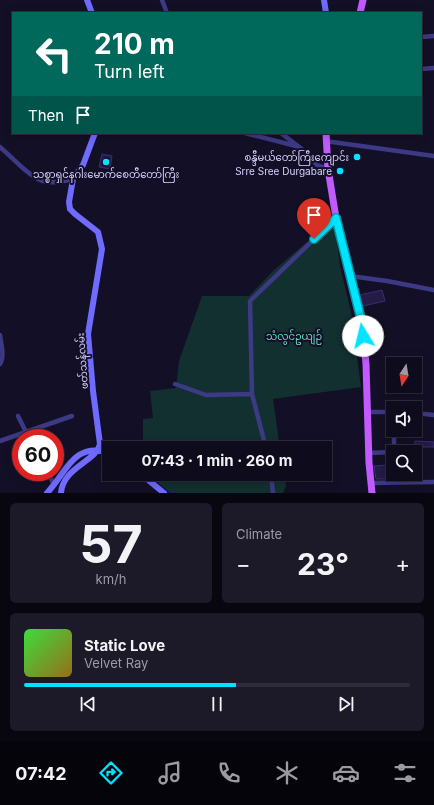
<!DOCTYPE html>
<meta charset="utf-8">
<style>
body{margin:0;font-family:Inter,"Noto Sans Myanmar",sans-serif;background:#1c1929;color:#f1f3f6;height:100vh;display:flex;flex-direction:column;font-size:15px;white-space:nowrap}
*{box-sizing:border-box;margin:0}
p{font-size:13px;color:#9b9ba3}
.icon{flex:none;width:22px;height:22px;fill:none;stroke:currentColor;stroke-width:2;stroke-linecap:round;stroke-linejoin:round}
.map{position:relative;height:493px;overflow:hidden}
.sheet{display:flex;flex-direction:column;gap:10px;padding:10px;background:#08060f;flex:1}
.sheet>*{flex:none}
.guide{position:absolute;left:12px;top:12px;width:410px;height:122px;border-radius:0px;box-shadow:0 2px 10px #0003,0 0 0 1px #2e2b3b;background:#00695c;color:#fff;overflow:hidden}
.needle{width:26px;rotate:192deg}
.tools{position:absolute;left:386px;top:357px;display:grid;gap:8px}
.tools a{display:grid;place-items:center;width:36px;height:36px;border-radius:0px;background:#0e0b1c;box-shadow:0 2px 10px #0003,0 0 0 1px #2e2b3b;font-size:20px}
.speed{position:absolute;left:12px;top:429px;display:flex;gap:8px;font-size:20px;font-weight:700;text-align:center}
.speed>*{display:grid;place-content:center;width:52px;height:52px;border-radius:50%;background:#0e0b1c;box-shadow:0 2px 10px #0003,0 0 0 1px #2e2b3b;line-height:1}
.speed .limit{border:6px solid #d22;background:#fff;color:#111}
.pin{position:absolute;display:grid;place-items:center;width:34px;height:34px;color:#fff;margin:-41px -17px;border-radius:50% 50% 50% 0;rotate:-45deg;box-shadow:0 0 4px #0007}
.pin .icon{rotate:45deg}
.me{position:absolute;width:44px;margin:-22px;rotate:351deg;stroke-linejoin:round;filter:drop-shadow(0 0 3px #0008)}
.turn{display:flex;align-items:center;gap:14px;height:84px;padding:0 16px;font-size:18px}
.turn .icon{width:52px;height:52px;stroke-width:2.5}
.turn b{display:block;font-size:28px;line-height:34px}
.then{display:flex;align-items:center;height:38px;padding:0 16px;background:#0003;gap:8px;font-size:15px}
.big{font-size:30px;font-weight:700;line-height:1.1}
.sheet .widget{flex:1;display:flex;flex-direction:column;justify-content:center;gap:6px;min-width:0;padding:0 14px;border-radius:6px;background:#1c1929}
.sheet .dial{align-items:center;gap:0}
.dial b{font-size:52px;line-height:1}
.song{display:flex;align-items:center;gap:12px}
.cover{width:48px;height:48px;border-radius:6px;background:linear-gradient(135deg,hsl(120 70% 55%),hsl(40 70% 35%))}
.played{height:4px;border-radius:2px;background:linear-gradient(90deg,#00e5ff 55%,#2e2b3b 55%)}
.keys{display:flex;justify-content:space-around;direction:ltr}
.heat{display:flex;justify-content:space-between;align-items:center;font-size:22px;direction:ltr}
.sheet .tiles{flex:1;display:grid;gap:10px;grid-template-columns:1fr 1fr}
.widget:last-child{grid-column:span 2}
.trip{position:absolute;left:102px;top:441px;width:230px;height:40px;border-radius:0px;background:#0e0b1c;box-shadow:0 2px 10px #0003,0 0 0 1px #2e2b3b;font-weight:700;line-height:40px;text-align:center}
.dock{display:flex;height:64px;justify-content:space-around;align-items:center;background:#06040b;color:#9b9ba3}
.dock .icon{width:28px;height:28px}
.dock .active{color:#00e5ff}
.dock b{font-size:18px;color:#f1f3f6}
.map>svg:first-child{display:block}
</style>
<div class="map">
<svg width="434" height="493" viewBox="0 0 434 493">
<rect width="100%" height="100%" fill="#130f26"/>
<path fill="#12302f" d="M334,219L340,266L351,312L361,387L273,399L280,448H143V419L153,418L150,391L176,388L179,361L202,296H249L274,270Z
M148,474H284L286,486L283,493H170Z"/>
<path fill="#241b47" stroke="#3b2d73" d="M102,154L112,156L110,169L99,167Z
M382,290L385,301L363,306L360,295Z
M415,441L434,442V447H415Z
M388,465L389,479H376L374,466Z"/>
<g fill="none" stroke-linecap="round" stroke-linejoin="round">
<path stroke="#3d3a85" stroke-width="4.5" d="M162,0L167,13
M421,37L434,36
M421,69L434,68
M245,133L296,146
M281,133L307,153L317,165L328,169
M325,141L434,156
M0,147C11,156 28,176 42,181C50,184 65,181 73,179
M350,276L387,281L434,290
M0,364C5,356 1,344 0,335
M175,384L206,395L252,394
M367,412H393
M415,413L434,415
M18,416L26,432
M394,430V452
M0,441L72,416
M266,448L252,394L250,301L336,218
M368,453L393,452
M48,472L54,485
M271,474L273,493
M371,483L434,482"/>
<path stroke="#6f6bff" stroke-width="6" d="M87,0L92,13
M324,0L326,13
M141,474L164,493
M47,493C66,473 74,441 109,453
M61,493C63,467 97,461 100,444L93,391L88,334L102,249L98,232L75,214L70,209L69,202L73,179L83,165L95,133"/>
<path stroke="#c25bff" stroke-width="7" d="M360,13L363,0
M326,133L328,169L336,218L362,323L366,364L369,463L372,493"/>
</g>
<g fill="none" stroke-linecap="round" stroke-linejoin="round">
<g stroke="#0095a6" stroke-width="10">
<path id="route" d="M314,239L336,218L362,323L363,336"/>
</g>
<use href="#route" stroke="#00e5ff" stroke-width="7"/>
</g>
<g fill="#00e5ff" stroke="#130f26" stroke-width="1.5">
<circle cx="357" cy="157" r="4"/>
<circle cx="106" cy="162" r="4"/>
<circle cx="340" cy="171" r="4"/>
</g>
<g text-anchor="middle" stroke-width="4" stroke-linejoin="round" paint-order="stroke">
<g font-size="10" fill="#d9d4ff" stroke="#130f26" text-anchor="end">
<text x="349" y="161">စန္ဒီမယ်တော်ကြီးကျောင်း</text>
<text x="332" y="175">Srre Sree Durgabare</text>
<text x="106" y="178" text-anchor="middle">သစ္စာရှင်နဂါးမောက်စေတီတော်ကြီး</text>
</g>
<g font-size="10" fill="#5fe0c0" stroke="#130f26">
<text x="294" y="340">သံလွင်ဥယျဉ်</text>
</g>
<g font-size="10" fill="#d9d4ff" stroke="#130f26">
<text transform="translate(82 361) rotate(-94)" y="4">ဖတ်သန်လမ်း</text>
</g>
</g>
</svg>
<div class="tools">
<a><svg class="needle" viewBox="-14 -14 28 28"><path d="M0-13l5 13h-10z" fill="#e53935"/><path d="M0 13l5-13h-10z" fill="#9b9ba3"/></svg></a>
<a><svg class="icon" aria-label="sound" viewBox="0 0 24 24"><path d="M4 9h4l5-4v14l-5-4H4zM17 9q2 3 0 6"/></svg></a>
<a><svg class="icon" aria-label="search" viewBox="0 0 24 24"><circle cx="10" cy="10" r="6"/><path d="M15 15l6 6"/></svg></a>
</div>
<div class="speed"><div class="limit">60</div></div>
<div class="pin" style="left:314px;top:239px;background:#d93025"><svg class="icon" aria-label="arrive" viewBox="0 0 24 24"><path d="M6 21V4h12l-3 4 3 4H6"/></svg></div>
<svg class="me" style="left:363px;top:336px" viewBox="-20 -20 40 40"><circle r="19" fill="#fff"/><path d="M0-13L10 11 0 6-10 11z" fill="#00e5ff"/></svg>
<div class="trip">07:43 · 1 min · 260 m</div>
<div class="guide">
<div class="turn"><svg class="icon" aria-label="left" viewBox="0 0 24 24"><path d="M17 20v-9H6M10 6l-5 5 5 5"/></svg><div><b>210 m</b>Turn left</div></div>
<div class="then">Then<svg class="icon" aria-label="arrive" viewBox="0 0 24 24"><path d="M6 21V4h12l-3 4 3 4H6"/></svg></div>
</div>
</div>
<section class="sheet">
<div class="tiles">
<div class="widget dial"><b>57</b><p>km/h</p></div>
<div class="widget"><p>Climate</p>
<div class="heat"><a>−</a><b class="big">23°</b><a>+</a></div>
</div>
<div class="widget">
<div class="song"><i class="cover"></i><div><b>Static Love</b><p>Velvet Ray</p></div></div>
<div class="played"></div>
<div class="keys"><svg class="icon" aria-label="previous" viewBox="0 0 24 24"><path d="M18 5L8 12l10 7zM5 5v14"/></svg><svg class="icon" aria-label="pause" viewBox="0 0 24 24"><path d="M8 5v14M16 5v14"/></svg><svg class="icon" aria-label="next" viewBox="0 0 24 24"><path d="M6 5l10 7-10 7zM19 5v14"/></svg></div>
</div>
</div>
</section>
<nav class="dock">
<b>07:42</b>
<svg class="icon active" aria-label="directions" viewBox="0 0 24 24"><path d="M12 3l9 9-9 9-9-9zM9 14v-3h6M13 9l2 2-2 2"/></svg>
<svg class="icon" aria-label="music" viewBox="0 0 24 24"><path d="M9 18V5l10-2v13"/><circle cx="6" cy="18" r="3"/><circle cx="16" cy="16" r="3"/></svg>
<svg class="icon" aria-label="phone" viewBox="0 0 24 24"><path d="M5 4h4l2 5-3 2q2 4 5 5l2-3 5 2v4C11 20 4 13 5 4z"/></svg>
<svg class="icon" aria-label="climate" viewBox="0 0 24 24"><path d="M12 3v18M4 7l16 10M4 17L20 7"/></svg>
<svg class="icon" aria-label="car" viewBox="0 0 24 24"><path d="M5 17H2v-5l4-1 3-4h7l3 4 3 1v5h-3M9 17h6M6 11h13"/><circle cx="7" cy="17" r="2"/><circle cx="17" cy="17" r="2"/></svg>
<svg class="icon" aria-label="filters" viewBox="0 0 24 24"><path d="M4 7h16M4 17h16"/><circle cx="9" cy="7" r="2"/><circle cx="15" cy="17" r="2"/></svg>
</nav>
